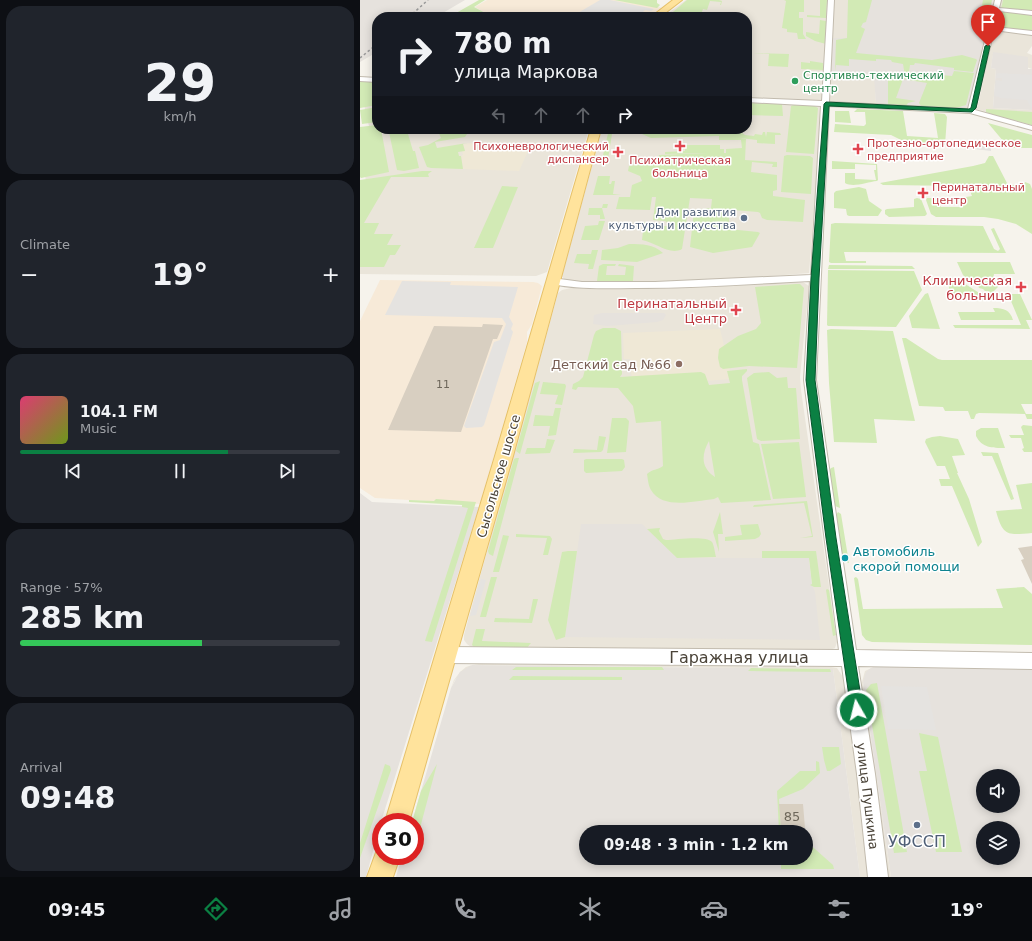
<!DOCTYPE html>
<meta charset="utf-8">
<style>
body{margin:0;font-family:"DejaVu Sans",sans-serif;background:#20242c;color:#f1f3f6;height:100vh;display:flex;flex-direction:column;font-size:15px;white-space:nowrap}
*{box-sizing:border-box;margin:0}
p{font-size:13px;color:#9ea1a6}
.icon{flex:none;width:22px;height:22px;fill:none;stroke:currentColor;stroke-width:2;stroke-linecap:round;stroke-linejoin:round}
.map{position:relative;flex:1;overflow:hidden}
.details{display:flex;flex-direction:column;gap:6px;padding:6px;background:#0d0f14;width:360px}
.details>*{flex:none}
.banner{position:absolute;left:12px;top:12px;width:380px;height:122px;border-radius:16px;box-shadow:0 2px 10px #0003;background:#171b24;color:#f1f3f6;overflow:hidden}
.tools{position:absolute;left:616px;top:769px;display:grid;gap:8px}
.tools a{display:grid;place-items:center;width:44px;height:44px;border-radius:50%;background:#171b24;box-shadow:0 2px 10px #0003;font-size:20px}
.speed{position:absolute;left:12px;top:813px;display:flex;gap:8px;font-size:20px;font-weight:700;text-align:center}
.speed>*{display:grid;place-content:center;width:52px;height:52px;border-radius:50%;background:#171b24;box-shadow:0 2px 10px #0003;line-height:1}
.speed .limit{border:6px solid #d22;background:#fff;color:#111}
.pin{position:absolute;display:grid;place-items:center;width:34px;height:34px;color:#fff;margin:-41px -17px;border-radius:50% 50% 50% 0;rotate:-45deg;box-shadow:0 0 4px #0007}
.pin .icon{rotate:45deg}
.me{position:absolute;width:44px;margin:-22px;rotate:352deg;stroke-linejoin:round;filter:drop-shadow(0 0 3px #0008)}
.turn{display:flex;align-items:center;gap:14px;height:84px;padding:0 16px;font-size:18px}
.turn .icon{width:52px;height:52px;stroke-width:2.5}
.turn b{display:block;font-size:28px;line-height:34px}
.lanes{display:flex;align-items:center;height:38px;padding:0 16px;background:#0003;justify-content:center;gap:20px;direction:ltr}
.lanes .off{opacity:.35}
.big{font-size:30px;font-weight:600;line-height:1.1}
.details .widget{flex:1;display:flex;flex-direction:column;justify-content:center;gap:6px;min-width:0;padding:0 14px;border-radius:16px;background:#20242c}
.details .dial{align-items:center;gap:0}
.dial b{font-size:52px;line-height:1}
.song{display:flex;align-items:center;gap:12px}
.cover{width:48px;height:48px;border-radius:6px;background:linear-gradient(135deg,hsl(340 70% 55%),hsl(80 70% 35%))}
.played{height:4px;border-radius:2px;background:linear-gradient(90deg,#0b8043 65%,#363941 65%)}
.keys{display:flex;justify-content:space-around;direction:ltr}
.heat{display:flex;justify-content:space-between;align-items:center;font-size:22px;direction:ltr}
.charge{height:6px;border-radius:3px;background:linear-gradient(90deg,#34c759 57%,#363941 0)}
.trip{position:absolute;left:219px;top:825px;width:234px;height:40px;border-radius:20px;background:#171b24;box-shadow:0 2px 10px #0003;font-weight:600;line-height:40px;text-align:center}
.tab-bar{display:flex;height:64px;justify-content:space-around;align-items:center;background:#090b0e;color:#9ea1a6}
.tab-bar .icon{width:28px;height:28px}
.tab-bar .active{color:#0b8043}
.tab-bar b{font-size:18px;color:#f1f3f6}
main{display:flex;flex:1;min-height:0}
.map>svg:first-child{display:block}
</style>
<main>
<section class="details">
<div class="widget dial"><b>29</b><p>km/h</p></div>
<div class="widget"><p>Climate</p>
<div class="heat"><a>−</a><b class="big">19°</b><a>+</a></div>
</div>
<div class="widget">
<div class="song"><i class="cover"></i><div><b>104.1 FM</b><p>Music</p></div></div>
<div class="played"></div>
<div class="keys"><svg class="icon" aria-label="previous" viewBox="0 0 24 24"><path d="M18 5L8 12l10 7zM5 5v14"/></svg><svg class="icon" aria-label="pause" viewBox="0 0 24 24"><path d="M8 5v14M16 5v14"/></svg><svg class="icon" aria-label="next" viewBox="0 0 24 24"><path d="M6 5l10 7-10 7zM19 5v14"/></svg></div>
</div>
<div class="widget"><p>Range · 57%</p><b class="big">285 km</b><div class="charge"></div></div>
<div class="widget"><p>Arrival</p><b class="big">09:48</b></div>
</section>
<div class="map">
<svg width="672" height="877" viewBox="0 0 672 877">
<rect width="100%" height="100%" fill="#f6f3ec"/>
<path fill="#eae5da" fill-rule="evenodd" d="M326,0H489L488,38H473L510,75L515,77L516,105L610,103L633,0H635L609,107L605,110L387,98V17H303Z
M641,0H672V46L667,53L672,55V69L633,55L631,68L636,69L633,108L672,110V126L617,109Z
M17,81V129H229L187,272L176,276L0,274V226L6,181L0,148L9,126L4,105Z
M387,101L460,106L462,107L449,273L333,282L215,281L204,279L202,276L242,129H387Z
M437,282H443L449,286L440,377L441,390L477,642L475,648L467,651L111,647L107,644L104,640V635L198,293L202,290L215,287L311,288ZM317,558H449L452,585L205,636Z
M119,664L471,667L477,668L483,677L511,877H500L473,669L112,665L95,680L91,688L51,822L91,688L94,680L100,672L106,667L112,665Z
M518,665L503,682L531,877H525L502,682L505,671Z"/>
<path fill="#f7ead8" d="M127,0H254L303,8L291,17H132L115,7Z
M20,280L173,282L178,283L182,286L172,324L167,332V342L120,504L15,498L0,488V321Z"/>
<path fill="#e6e2dd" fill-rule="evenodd" d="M0,0H105L76,17H17V52L0,62Z
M489,0H633L609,105L600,109L516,105L514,76L469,73L473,38H488Z
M633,52L668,57V69H672V110L633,108L636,69L631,68Z
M242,313H304L306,315L303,320L297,322L248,326L233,324L234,315Z
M0,493L12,502L119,507L21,822L6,877H0Z
M221,524H282L317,558H449L452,585L455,592L460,640L205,637Z
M112,665L473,669L500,877H36L42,856H55V822H52L91,688L100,672ZM226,832H446V858H226Z
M518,666L672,668V877H531L503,682L506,672L511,668ZM623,776H653V806H623ZM623,828H653V858H623Z"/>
<path fill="#efe8d6" d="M111,143L156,144L170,147L159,171L103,169L101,156L103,155L102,151H105L103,144Z
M360,329L372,379L344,381L273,395L270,359H264L263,333Z"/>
<path fill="#d2eab5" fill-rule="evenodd" d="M119,0H125L114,7L133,17H89Z
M254,0H297V3L300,5L297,8Z
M327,0H359L362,1L361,5H357H360L361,2L350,1L347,10L343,9L340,17H307Z
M424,0H444V12H439V18H443V34L446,39H438L437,33L427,32V29L422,28L426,1Z
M460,0H467L466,18L447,17V15L460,16Z
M488,0H512L506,22L503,23L501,27L505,29L496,53L572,60L602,55L616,59L617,60L613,72L594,70V68L555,63L554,65H550L549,72L592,76L594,71L614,73L606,105L596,108L561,106L559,103L567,83L543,79L536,98L556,101L548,103L546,106L528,105V78L518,77L515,75L475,73L545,76L543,64L532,62L531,60L516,59V61L489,59V62L475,61L489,62V66L476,65L475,71L476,40L487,38Z
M623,0H632L626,26L618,25Z
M643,0H672V13L641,9Z
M640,11L672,14V32L637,27Z
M460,20L466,21V44L455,41L446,36V32L459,34Z
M393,53L429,54L428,67L408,66L409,54Z
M450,61L463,63V70L441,69V62L450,63Z
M0,80L17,81V105L0,108Z
M387,103L422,104L423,116L387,115Z
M434,105L454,106L458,108L454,154L426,152L431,106Z
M17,107V122L2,124L0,110Z
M497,109L543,111L547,136L578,138L574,113L585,114L587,117L585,145L545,142L531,135L474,132L475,124L504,126L506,124L505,112H494Z
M626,109L672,112V125L631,114L626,112Z
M475,111H489L491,123L475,122Z
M628,123L672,135V148H649Z
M17,125V129H21L29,172L1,178L0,177V127Z
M31,129H37L38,130L73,129L48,134L53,151H55L59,168L44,171L37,170L29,132Z
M77,129L98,130L107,134L105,137L75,142L77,148L107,143L103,144L105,151L98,152L99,156H101L103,169L71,168L67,167L59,147L68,145L81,138Z
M249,129H383L382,133L385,135L394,136L395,134L402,135L403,132H405L406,137L407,132L420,133L421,135H415V144L397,143V140L380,138L386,139L385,160L417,162V167H412L413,164L392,162L391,172L417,175V190L413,191V196L445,200L443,222L407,220L402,218L400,213L398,212L373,210L370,212L368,229L398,232L400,233L392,247L353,253L330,247L334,210L351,208L352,199L330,198L322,249C310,256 295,242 282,240L284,222L304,226H308L309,224L305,221L293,220L296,197H292L290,210L256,209L259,197H270L272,185L282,181L280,176L268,171L269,166L296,162L299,155L347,153L305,154V152L325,151V145H360V149H364V153H366V149L382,148L381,140H359V136L291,138L282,134H252L247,165L241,164Z
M427,155L450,156L453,158L451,194L421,192L424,156Z
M629,156H633L648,185L662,186L665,182L670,184L672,189V234L656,224L638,219L624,217H576L571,214L566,200L567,198H576L581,207H600L603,205L600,198L612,196L608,186L523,185L520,183L613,166L625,163Z
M472,161L517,164L518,180L517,181C507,182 493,188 485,183V173H495V179L516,180L514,170H516V165L495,164V169H472Z
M62,171H72L68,174L69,177H31L4,223H19L14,234H33L27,245H41L35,255H30L24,267H0V180Z
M238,176H250L249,184H251L252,181H255L253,194L261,195H233Z
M142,186L158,187L133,248H114Z
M499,187L506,189L509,201L522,210L518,216H489L487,215L486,209L474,208V193L476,191Z
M557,198L561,199L567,214L565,216L529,217L525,214V210L527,209L554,207V199Z
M243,204H248L247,208H242L245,219H240V215H228L229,208H242Z
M239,221H245L239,240H221L225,226L238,225Z
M475,223L623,226L634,249L638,251L640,249L631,229L634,228L646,253L484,252L486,261H506V263H471L469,262L471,224Z
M269,244C283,244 293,244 303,253L277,262L241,260L242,250L258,248Z
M232,250H238L233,269H228L229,264L214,263L217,254H231Z
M597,262H650L655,274H634L633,279L606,278L603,275Z
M243,264H256L255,266H247L246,275H265L266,267L258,266L259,264L274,266L273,281H237L239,266Z
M469,265L552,266L555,269H468Z
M468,270L554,271L562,290L536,327L468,326L467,325Z
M588,281L602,282L624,296L592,295L590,294Z
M608,281L635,282L638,287L630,295L628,291H625L623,289L619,288L618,286Z
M436,284H440L444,288L437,368L389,366L363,369L360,367L358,358L359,349L378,336L396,329L401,323L395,287Z
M568,293L580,329L552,328L549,316L565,294Z
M648,294H660L672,320H666L670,329L595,328L593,325H661Z
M633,308C644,308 650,310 653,320H601L598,312H635Z
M243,328H255L261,331L262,368V374L260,377L341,372L345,374L349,385L370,383L367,371L387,369V371L382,376V380L393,442L399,444L411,500L361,503L358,497L354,499C334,501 303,510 291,490C288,485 288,479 287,474C292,469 298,470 303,466L301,421L276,423L273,406L258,388L218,387L216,390L212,389L213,384L219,381L223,377L234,335L236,331ZM349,441L355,477C341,468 341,455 349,441Z
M471,329L533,331L555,421L514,419L517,443L474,442L469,383L467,330Z
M542,338H546L578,359L582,360H672V404H661L666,414H672V419H667L665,414L619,413L616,414L614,419H611L608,411H585L583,407L559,406Z
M409,372L417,378L427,377L428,388H436L440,439L401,441L397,439L387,378L394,373Z
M180,381L160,454L156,451L175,383Z
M183,382L205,384L206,386L202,405L195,404L198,395L180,394Z
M195,408H201L196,435L188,436L190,426H173L175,415L193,416Z
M252,418H266L269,421L266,452L247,453Z
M663,425L672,426V452H664L662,449L664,448L661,438H651L649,435H664L661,427Z
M621,428H638L645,448C632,448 622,448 616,436V431Z
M239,436L246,437L243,450L241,452L213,453L214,449L237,450Z
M580,436L598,439L605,455L592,456L598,473H597L609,499L622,542L618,547L592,486H581L579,479H590L585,466H577L565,442L566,439L572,437Z
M187,439L195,440L190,453L165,454L167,448H185Z
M439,442L446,497L413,499L401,444Z
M621,452L638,453L654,499L651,500L632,456H623Z
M156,458H159L133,556L129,554L128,551L154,459Z
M226,459H262L264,460L265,467L262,471L226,473L224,471V460Z
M474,467L480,508L475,506L469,471L471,468Z
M672,483V533C648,535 643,537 636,511L662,509L656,485Z
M76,499L116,502L72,642L65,641L108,508L102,507V505L49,502V500L74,501Z
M447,501L453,537L440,538L452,536L444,503L393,507L394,505Z
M360,512L363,534H358L359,552L353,532Z
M478,512L481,514L489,563L482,560L476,515Z
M398,524L401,534L399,537L395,539L365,541V537L382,535L380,525Z
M300,528L299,531L303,539L306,540C315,540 346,535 352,542C354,545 355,553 356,557L317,558L287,529Z
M156,534L190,536L192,539L188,555H183L187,538L156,537Z
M143,535L149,536L139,572H133Z
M208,551H217L205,637L196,640L188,620L202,552Z
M402,551H456L461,587H454L450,585L452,584L449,558H402Z
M131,577H137L126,617H120Z
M496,577L498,579L503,609L643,608L636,589L664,587L672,594V645L512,642L506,640L502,635L494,578Z
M467,589L469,590L476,635L473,636L466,590Z
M173,599H178L172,623L134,622L135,618L169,619Z
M116,629H125L122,641L171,643L166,649L115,648L112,645Z
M156,667H302L304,670H152Z
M391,668L470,669L471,672L388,671Z
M153,676L262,677V680H149Z
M517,683L547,852L534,853L506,690L511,684Z
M559,733L578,737L602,852H576L559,771H567Z
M462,747H479L481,764L470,771H467L464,760Z
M456,761L459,762L460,773L443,789L419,799L421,828H431L435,832H419L417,791L440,771H456Z
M25,764L30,766L31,770L0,858V843Z
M77,764L55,847V822H52L61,791Z
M446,841L473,865L474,869H421V858H446Z"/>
<path fill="#e5e3e0" d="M240,0H250L294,9L291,11L285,10L283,12L287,13L281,17H211Z
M637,73L672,75V109L667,100L640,98L639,97L634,96L636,80L642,81V78H636Z
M592,141L631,145V151L592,146Z
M42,281L91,282L90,285L158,287L149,317L153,324L151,329L153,332L124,425L122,427L106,428L104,426L134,342L140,340L146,324L142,318L25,315Z
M121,579L126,580L116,615L110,616Z
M521,686L567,687L576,730L528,729Z"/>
<path fill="#d8cfc1" d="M123,324L143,325L137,339H133L101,432L28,430L74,326L122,327Z
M672,546V584L661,560L664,559L658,548Z
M419,804H443L445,828H421Z"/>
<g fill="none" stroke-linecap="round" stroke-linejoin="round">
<g stroke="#c2bbae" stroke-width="2">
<path id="minor" d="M468,0H474L469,102L608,109L635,0H641L639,8L672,11V15L639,11L635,27L672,31V35L634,30L615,110L672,126V130L610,113L469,106L456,380L496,650L672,653V669L498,666L515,774L528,877H508L497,774L482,666L86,663L80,660L78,655L80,650L86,647L479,650L444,380L450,281C392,284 334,288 276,288C247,288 217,290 188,283L187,281L192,278L222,282H295L451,275L461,106L387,102V98L462,101Z
M0,77L17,78V82L0,81Z"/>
</g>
<g stroke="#e6c16a" stroke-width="2">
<path id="major" d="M313,0H322L300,17H291Z
M231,129H241L153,456L49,822H25L135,456Z
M21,846V856H40L33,877H7L18,847Z"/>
</g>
<use href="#minor" fill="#fff" fill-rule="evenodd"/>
<use href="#major" fill="#ffe39c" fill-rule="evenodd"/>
<path stroke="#9a9a9a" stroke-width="1.5" stroke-dasharray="2.5 2.5" stroke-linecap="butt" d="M49,17L68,0
M0,58L17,44"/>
</g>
<path fill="#0b8043" stroke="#07532c" d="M628,45L630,46L616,108L612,112L469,106L459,278L455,380L476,538L503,710L501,715L497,716L493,715L491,710L466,538L446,380L451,278L464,104L466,102L609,109L611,108L625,46Z"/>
<circle fill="#2e9e5b" stroke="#fff" stroke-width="1.5" cx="435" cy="81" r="4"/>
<g fill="#e0444e" stroke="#fff" stroke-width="1.5">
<path d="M318 140h4v4h4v4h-4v4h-4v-4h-4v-4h4z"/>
<path d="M496 143h4v4h4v4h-4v4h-4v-4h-4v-4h4z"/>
<path d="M256 146h4v4h4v4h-4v4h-4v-4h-4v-4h4z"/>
<path d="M561 187h4v4h4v4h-4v4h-4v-4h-4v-4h4z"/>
<path d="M659 281h4v4h4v4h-4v4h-4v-4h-4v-4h4z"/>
<path d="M374 304h4v4h4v4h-4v4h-4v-4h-4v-4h4z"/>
</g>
<g fill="#5c6f8a" stroke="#fff" stroke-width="1.5">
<circle cx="384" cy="218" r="4"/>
<circle cx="557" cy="825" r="4"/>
</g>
<circle fill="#8d6e63" stroke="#fff" stroke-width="1.5" cx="319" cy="364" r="4"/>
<circle fill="#0f9aa8" stroke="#fff" stroke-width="1.5" cx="485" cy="558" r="4"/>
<g text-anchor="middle" stroke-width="3" stroke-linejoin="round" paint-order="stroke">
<g font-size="11" fill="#27864d" stroke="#fff" text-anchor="start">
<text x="443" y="79">Спортивно-технический<tspan x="443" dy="13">центр</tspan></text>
</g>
<g font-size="11" fill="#be3a42" stroke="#fff" text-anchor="start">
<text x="507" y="147">Протезно-ортопедическое<tspan x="507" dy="13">предприятие</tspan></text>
<text x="249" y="150" text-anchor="end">Психоневрологический<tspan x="249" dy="13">диспансер</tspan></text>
<text x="320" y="164" text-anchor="middle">Психиатрическая<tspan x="320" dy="13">больница</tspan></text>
<text x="572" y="191">Перинатальный<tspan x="572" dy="13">центр</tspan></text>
</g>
<g font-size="11" fill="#4e5e75" stroke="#fff" text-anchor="end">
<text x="376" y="216">Дом развития<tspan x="376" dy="13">культуры и искусства</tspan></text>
</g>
<g font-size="11" fill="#6e675b">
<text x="83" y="388">11</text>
</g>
<g font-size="13" fill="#be3a42" stroke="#fff" text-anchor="end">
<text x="652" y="285">Клиническая<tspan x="652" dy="15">больница</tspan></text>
<text x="367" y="308">Перинатальный<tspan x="367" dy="15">Центр</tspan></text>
</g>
<g font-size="13" fill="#785e54" stroke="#fff" text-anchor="end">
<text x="311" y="369">Детский сад №66</text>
</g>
<g font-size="13" fill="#4b4439" stroke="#fff">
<text transform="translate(138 476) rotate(-74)" y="5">Сысольское шоссе</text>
<text transform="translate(508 796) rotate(83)" y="5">улица Пушкина</text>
</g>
<g font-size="13" fill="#0d838f" stroke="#fff" text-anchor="start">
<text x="493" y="556">Автомобиль<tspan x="493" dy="15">скорой помощи</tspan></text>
</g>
<g font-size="13" fill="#6e675b">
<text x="432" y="821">85</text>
</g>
<g font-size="16" fill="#4b4439" stroke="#fff">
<text x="379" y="663">Гаражная улица</text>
</g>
<g font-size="16" fill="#4e5e75" stroke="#fff">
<text x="557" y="847">УФССП</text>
</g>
</g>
</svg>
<div class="tools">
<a><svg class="icon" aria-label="sound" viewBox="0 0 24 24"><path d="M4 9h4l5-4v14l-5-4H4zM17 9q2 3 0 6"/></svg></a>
<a><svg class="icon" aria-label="layers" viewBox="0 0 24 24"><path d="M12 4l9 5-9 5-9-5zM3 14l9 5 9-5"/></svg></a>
</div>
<div class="speed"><div class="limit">30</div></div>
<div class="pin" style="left:628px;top:46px;background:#d93025"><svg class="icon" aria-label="arrive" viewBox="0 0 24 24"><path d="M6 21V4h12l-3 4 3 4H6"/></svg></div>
<svg class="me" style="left:497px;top:710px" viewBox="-20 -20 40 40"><circle r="17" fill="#0b8043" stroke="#fff" stroke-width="3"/><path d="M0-11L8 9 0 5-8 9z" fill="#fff"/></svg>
<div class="trip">09:48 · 3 min · 1.2 km</div>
<div class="banner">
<div class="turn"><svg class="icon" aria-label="right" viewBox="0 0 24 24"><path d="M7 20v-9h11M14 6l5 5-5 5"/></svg><div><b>780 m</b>улица Маркова</div></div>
<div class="lanes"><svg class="icon off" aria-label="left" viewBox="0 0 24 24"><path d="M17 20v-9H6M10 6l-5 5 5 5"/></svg><svg class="icon off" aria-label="ahead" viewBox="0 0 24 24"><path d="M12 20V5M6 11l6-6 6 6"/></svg><svg class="icon off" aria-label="ahead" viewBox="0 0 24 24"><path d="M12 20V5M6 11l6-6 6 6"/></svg><svg class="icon" aria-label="right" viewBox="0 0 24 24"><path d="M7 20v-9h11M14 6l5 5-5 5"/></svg></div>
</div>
</div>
</main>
<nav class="tab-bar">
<b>09:45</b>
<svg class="icon active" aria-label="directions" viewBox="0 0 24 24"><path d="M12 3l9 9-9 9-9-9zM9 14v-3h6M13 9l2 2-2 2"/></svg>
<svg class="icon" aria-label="music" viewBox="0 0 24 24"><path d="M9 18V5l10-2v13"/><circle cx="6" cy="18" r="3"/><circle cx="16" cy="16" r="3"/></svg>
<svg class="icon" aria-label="phone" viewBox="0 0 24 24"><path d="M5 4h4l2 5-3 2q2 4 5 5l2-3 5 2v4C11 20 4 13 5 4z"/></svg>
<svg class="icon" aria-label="climate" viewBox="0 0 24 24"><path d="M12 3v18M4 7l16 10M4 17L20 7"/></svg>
<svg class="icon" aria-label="car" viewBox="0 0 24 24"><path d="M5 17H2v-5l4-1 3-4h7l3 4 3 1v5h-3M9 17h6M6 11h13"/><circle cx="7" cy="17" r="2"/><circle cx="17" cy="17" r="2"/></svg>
<svg class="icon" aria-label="filters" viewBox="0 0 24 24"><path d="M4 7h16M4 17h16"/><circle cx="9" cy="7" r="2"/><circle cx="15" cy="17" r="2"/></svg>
<b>19°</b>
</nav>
